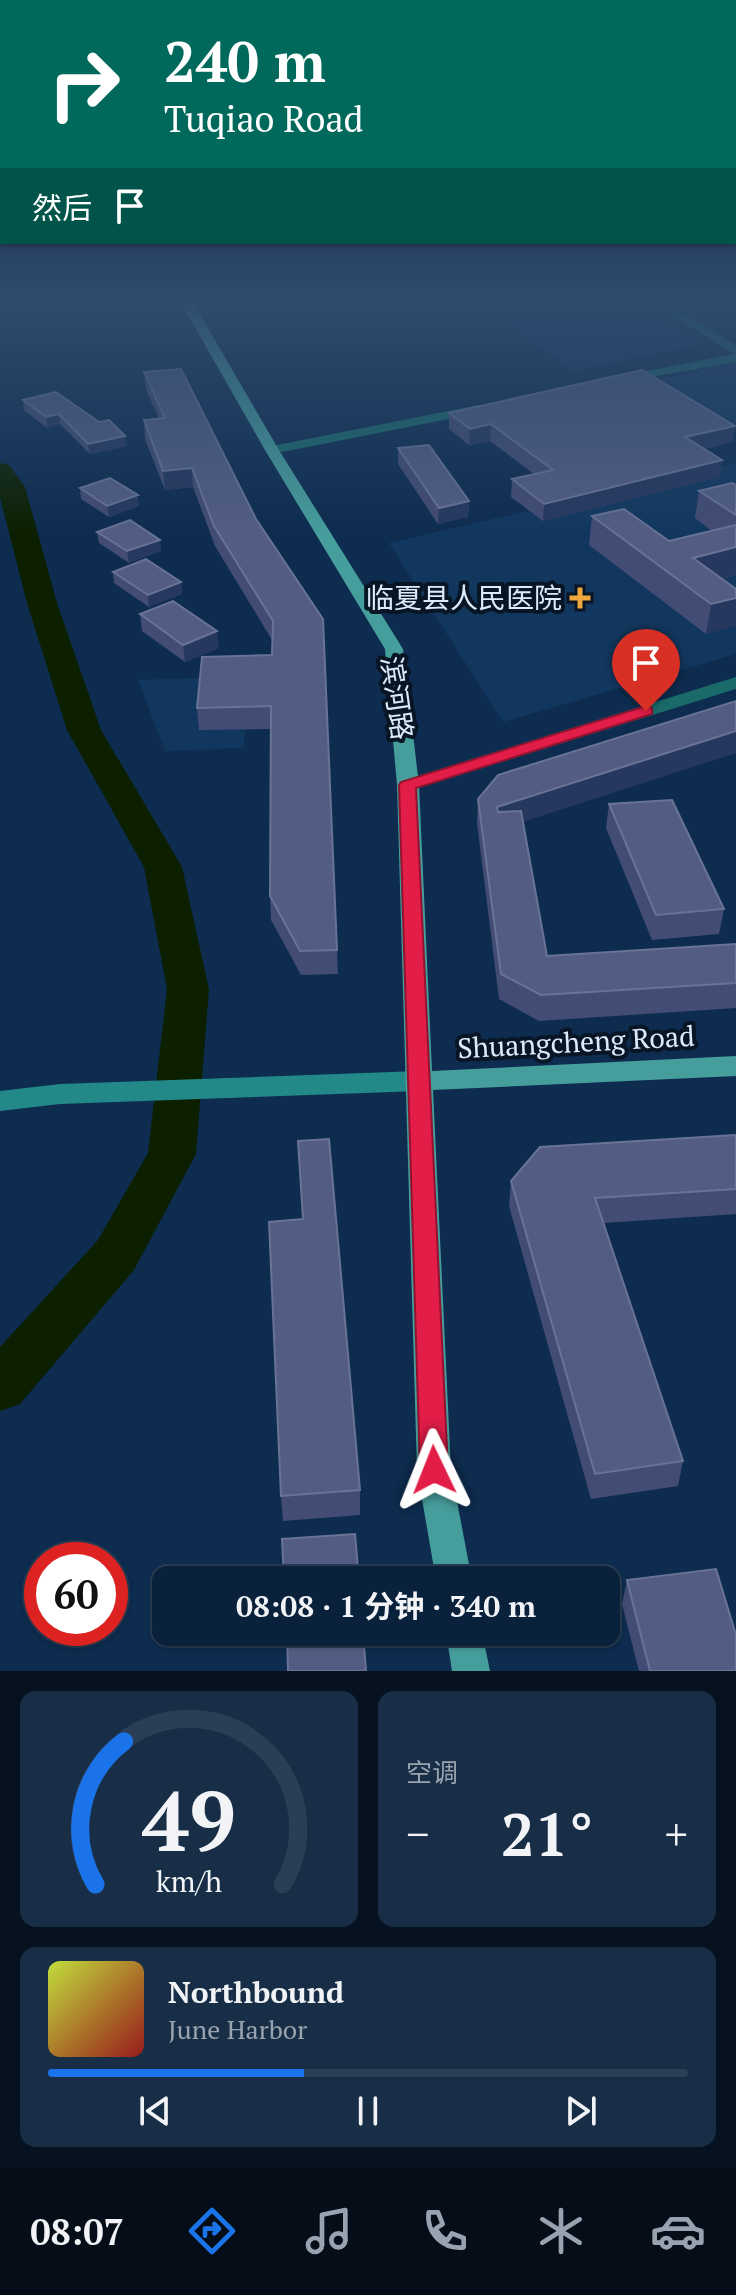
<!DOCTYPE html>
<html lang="zh">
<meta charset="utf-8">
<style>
body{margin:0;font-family:"PT Serif","Noto Sans SC",serif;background:#182e46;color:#f1f3f6;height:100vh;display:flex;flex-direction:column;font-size:30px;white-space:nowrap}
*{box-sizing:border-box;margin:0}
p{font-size:26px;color:#99a3af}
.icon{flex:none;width:44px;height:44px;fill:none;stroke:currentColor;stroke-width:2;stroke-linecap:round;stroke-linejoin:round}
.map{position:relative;height:1671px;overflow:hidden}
.details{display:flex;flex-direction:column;gap:20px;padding:20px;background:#061220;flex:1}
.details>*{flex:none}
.guide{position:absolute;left:0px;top:0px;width:736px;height:244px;box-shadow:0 2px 6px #0004,0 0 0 2px #2a3e55;background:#00695c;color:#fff;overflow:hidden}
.speed{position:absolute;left:24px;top:1542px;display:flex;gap:16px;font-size:40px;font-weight:700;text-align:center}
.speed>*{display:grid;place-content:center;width:104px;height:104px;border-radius:50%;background:#0a213b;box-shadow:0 2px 6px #0004,0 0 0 2px #2a3e55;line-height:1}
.speed .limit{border:12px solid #d22;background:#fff;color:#111}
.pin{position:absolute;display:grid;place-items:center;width:68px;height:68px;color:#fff;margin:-82px -34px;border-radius:50% 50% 50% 0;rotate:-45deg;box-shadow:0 0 8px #0007}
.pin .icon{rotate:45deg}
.me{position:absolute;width:88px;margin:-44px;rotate:358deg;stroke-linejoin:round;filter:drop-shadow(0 0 6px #0008)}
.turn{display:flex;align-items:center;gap:28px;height:168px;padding:0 32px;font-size:36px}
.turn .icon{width:104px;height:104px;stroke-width:2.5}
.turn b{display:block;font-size:56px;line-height:68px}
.then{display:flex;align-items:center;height:76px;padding:0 32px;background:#0003;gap:16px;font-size:30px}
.big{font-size:60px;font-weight:700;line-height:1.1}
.details .widget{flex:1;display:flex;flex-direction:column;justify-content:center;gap:12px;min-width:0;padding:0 28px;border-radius:16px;background:#182e46}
.details .dial{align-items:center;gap:0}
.dial svg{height:208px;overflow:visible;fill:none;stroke:#2a3e55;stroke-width:7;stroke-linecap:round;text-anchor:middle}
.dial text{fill:#f1f3f6;stroke:none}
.song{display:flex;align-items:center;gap:24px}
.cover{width:96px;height:96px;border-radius:12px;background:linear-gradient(135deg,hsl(70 70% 55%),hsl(0 70% 35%))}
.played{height:8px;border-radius:4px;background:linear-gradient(90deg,#1a73e8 40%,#2a3e55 40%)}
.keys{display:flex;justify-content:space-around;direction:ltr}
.heat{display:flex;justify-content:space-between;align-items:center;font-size:44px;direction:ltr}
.details .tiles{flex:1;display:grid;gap:20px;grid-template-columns:1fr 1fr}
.widget:last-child{grid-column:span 2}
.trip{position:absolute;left:152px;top:1566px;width:468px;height:80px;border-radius:16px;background:#0a213b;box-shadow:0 2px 6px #0004,0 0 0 2px #2a3e55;font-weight:700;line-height:80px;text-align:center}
.dock{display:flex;height:128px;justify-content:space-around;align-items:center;background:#040d18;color:#99a3af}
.dock .icon{width:56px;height:56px}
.dock .current{color:#1a73e8}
.dock b{font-size:36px;color:#f1f3f6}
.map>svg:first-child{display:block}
</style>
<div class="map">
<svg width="736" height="1671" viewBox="0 0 736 1671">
<rect width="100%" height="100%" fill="#0d2c4f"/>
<path fill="#12375e" d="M473,301H629L700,344L574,371Z
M736,363V429L650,382L735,362Z
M736,463V654L503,722L389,543Z
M247,676L244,748L165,751L138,680Z"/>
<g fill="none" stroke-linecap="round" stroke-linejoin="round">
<path fill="#0c2000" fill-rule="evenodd" d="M0,463L9,465L25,487L57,603L101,730L182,867L209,989L196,1154L134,1270L20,1404L0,1411V1347L98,1240L148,1153L167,989L144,867L67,730L27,603L0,497Z"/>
<path fill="#196a69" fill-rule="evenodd" d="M649,301H663L736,345V362L617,383V377L622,376L734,354Z
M479,405L484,406V412L272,454L265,450L272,446Z
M736,677V689L415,789L408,791L397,785L401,781Z"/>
<path fill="#228988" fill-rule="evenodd" d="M419,1071L428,1074L432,1081L428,1088L419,1091L60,1104L0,1111V1091L60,1084Z"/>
<path fill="#469e9c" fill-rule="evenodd" d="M180,301H192L279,450L403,649L419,785L432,1071L736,1056V1076L433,1090L451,1470L472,1580H436L417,1470L397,785L385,649L265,450Z
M446,1632H482L490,1671H452Z"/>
</g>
<path fill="#434c74" d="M144,372L256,519L337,950L338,974L301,975L271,920L270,896L271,729L199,730L197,708L272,655V640L215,546L193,487L165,490L145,439L144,420L159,418L146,390Z
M56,392L126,446L90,454L60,424L47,428L24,410L23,400Z
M449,413L735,426L732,442L704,449L722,460L719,477L543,521L511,497L512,479L535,475L490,441L469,445L449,429Z
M398,448L469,501L468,517L438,524L398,464Z
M736,485V575L722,579L706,634L589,545L592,516L669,541L712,531L695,518L699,491Z
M80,488L139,506L109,517L81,499Z
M97,532L160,540L161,551L129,563L99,543Z
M113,572L181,582L182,594L149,607L114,583Z
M140,614L219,648L185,662L142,631Z
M478,799L523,822L547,956L736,944V1008L539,1021L499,999L477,823Z
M609,804L724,909L719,934L652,940L606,828Z
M736,1135V1214L604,1223L683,1461L678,1486L591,1499L509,1206L511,1181Z
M298,1141L360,1490V1515L283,1521L281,1496L303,1219Z
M627,1580L736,1671H639L622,1604Z"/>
<path fill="#26385f" d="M59,414L60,424L47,428L46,417Z
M491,424L490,441L469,445L470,429Z
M735,426L732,442L683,453L685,437Z
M125,436L126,446L90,454L88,444Z
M722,460L719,477L543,521L544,504Z
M192,468L193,487L165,490L163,471Z
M138,495L139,506L109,517L107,506Z
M469,501L468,517L438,524L439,508Z
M160,540L161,551L129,563L127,551Z
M736,547V575L689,587L693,558Z
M181,582L182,594L149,607L148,595Z
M736,598V626L706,634L711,604Z
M217,631L219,648L185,662L183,645Z
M736,731V753L495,831L497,807Z"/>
<path fill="#535d83" stroke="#687396" stroke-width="2" d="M181,369L256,519L323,619L337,950L300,951L270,896L271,706L197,708L202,657L272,655L273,621L214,526L192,468L163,471L144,420L165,418L144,372Z
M642,370L735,426L685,437L722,460L544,504L512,479L553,470L491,424L470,429L449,413Z
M56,392L99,422L109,420L125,436L88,444L59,414L46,417L23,400Z
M429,445L469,501L439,508L398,448Z
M110,478L138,495L107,506L80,488Z
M732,483L736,485V515L699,491Z
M624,509L669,541L736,525V547L693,558L736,589V598L711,604L592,516Z
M130,520L160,540L127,551L97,532Z
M146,559L181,582L148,595L113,572Z
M173,601L217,631L183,645L140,614Z
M736,701V731L497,807L498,812L521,811L547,956L736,944V983L541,995L501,974L478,799L498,775Z
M672,800L724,909L656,915L609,804Z
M736,1135V1189L595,1198L683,1461L595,1474L511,1181L540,1147Z
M329,1139L360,1490L281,1496L269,1222L303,1219L298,1141Z
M355,1534L359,1580H284L282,1539Z
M716,1569L736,1635V1671H650L627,1580Z
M287,1632H363L366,1671H288Z"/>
<linearGradient id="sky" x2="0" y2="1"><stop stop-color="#07182b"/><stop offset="0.56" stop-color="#2f4b6e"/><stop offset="1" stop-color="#2f4b6e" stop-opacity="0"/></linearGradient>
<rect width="736" height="535" fill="url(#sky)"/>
<path fill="#e11d48" stroke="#92132f" stroke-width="2" d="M646,706L652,708V714L416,788L448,1470L444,1480L434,1483L424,1480L420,1470L399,785L401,782Z"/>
<path fill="#eea73d" stroke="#081524" stroke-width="3" d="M576 586h8v8h8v8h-8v8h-8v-8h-8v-8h8z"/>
<g text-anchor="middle" stroke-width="8" stroke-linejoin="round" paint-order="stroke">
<g font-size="28" fill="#dceafc" stroke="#081524" text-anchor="end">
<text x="562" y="608">临夏县人民医院</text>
</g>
<g font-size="28" fill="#dceafc" stroke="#081524">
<text transform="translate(397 698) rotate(82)" y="10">滨河路</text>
<text transform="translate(576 1042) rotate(-3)" y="10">Shuangcheng Road</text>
</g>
</g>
</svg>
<div class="speed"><div class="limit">60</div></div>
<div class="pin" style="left:646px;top:711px;background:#d93025"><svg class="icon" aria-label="arrive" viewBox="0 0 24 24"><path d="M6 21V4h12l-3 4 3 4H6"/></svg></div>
<svg class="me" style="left:434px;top:1470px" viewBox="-20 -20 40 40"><path d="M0-17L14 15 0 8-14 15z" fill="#e11d48" stroke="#fff" stroke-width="4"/></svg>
<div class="trip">08:08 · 1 分钟 · 340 m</div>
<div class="guide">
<div class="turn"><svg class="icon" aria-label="right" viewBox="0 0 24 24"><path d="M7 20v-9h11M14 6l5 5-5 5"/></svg><div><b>240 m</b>Tuqiao Road</div></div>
<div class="then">然后<svg class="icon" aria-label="arrive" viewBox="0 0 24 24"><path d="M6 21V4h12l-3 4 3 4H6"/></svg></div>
</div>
</div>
<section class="details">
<div class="tiles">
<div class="widget dial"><svg viewBox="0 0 100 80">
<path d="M14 69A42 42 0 1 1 86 69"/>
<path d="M14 69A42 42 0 0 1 25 14" stroke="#1a73e8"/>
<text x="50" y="56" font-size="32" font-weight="700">49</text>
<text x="50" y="72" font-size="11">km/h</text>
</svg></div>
<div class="widget"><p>空调</p>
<div class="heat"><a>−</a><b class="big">21°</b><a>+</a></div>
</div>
<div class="widget">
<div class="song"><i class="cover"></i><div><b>Northbound</b><p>June Harbor</p></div></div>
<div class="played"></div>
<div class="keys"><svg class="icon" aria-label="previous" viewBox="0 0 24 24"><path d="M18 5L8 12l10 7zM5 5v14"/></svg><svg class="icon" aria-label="pause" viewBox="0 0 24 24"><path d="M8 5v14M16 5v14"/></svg><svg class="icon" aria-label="next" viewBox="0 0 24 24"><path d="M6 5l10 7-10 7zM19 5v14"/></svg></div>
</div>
</div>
</section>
<nav class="dock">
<b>08:07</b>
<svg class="icon current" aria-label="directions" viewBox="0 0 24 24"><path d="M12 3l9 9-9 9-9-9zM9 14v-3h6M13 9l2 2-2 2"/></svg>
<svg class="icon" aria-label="music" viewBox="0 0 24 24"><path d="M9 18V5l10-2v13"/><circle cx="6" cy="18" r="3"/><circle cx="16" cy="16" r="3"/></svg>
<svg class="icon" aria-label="phone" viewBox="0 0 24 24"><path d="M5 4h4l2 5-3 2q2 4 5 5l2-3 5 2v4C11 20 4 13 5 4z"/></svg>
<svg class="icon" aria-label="climate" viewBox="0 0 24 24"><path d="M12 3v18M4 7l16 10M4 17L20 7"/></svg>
<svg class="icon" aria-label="car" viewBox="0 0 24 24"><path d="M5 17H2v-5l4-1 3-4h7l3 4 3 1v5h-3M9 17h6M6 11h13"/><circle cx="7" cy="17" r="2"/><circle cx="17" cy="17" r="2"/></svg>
</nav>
